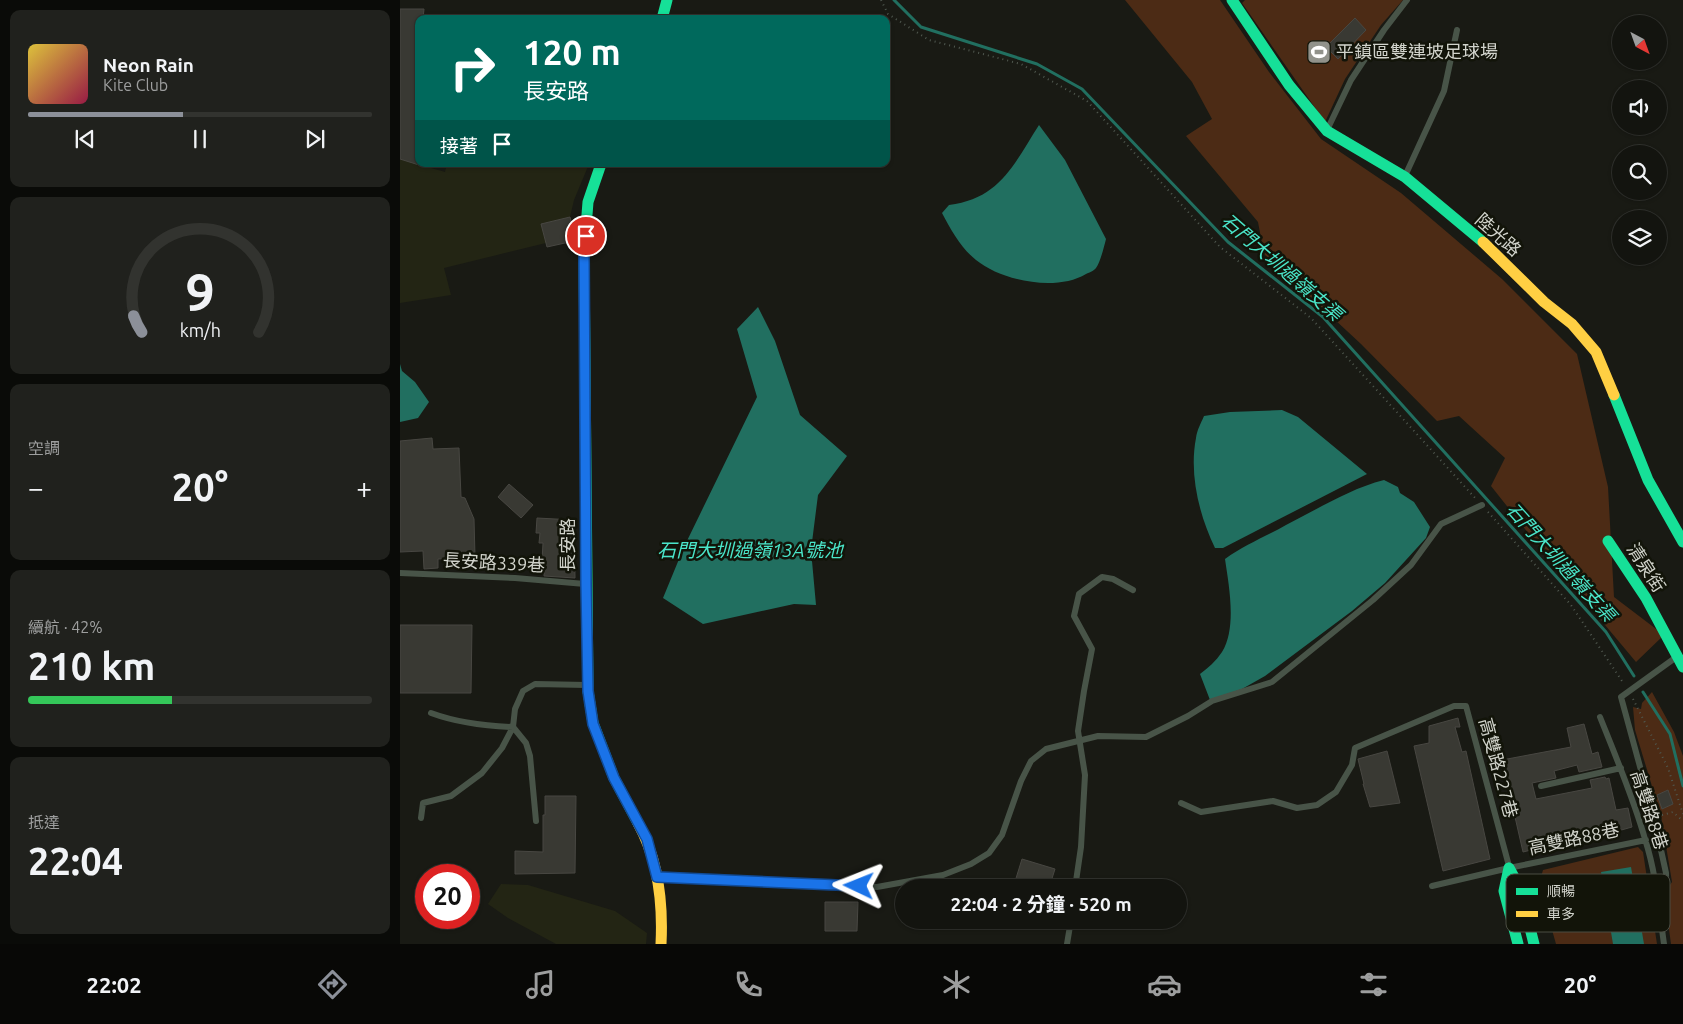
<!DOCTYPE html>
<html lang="zh-TW">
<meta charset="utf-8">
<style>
body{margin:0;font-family:Ubuntu,"Noto Sans TC",sans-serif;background:#20211d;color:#f1f3f6;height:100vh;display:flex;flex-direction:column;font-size:19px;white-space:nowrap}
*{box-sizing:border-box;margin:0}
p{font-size:16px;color:#9d9e9e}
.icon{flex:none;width:28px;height:28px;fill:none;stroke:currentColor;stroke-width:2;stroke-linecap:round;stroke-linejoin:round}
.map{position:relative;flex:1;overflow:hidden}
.sheet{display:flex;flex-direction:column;gap:10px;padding:10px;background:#0a0b08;width:400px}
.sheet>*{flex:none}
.hud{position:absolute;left:15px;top:15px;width:475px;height:152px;border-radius:10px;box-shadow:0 1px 4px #0004,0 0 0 1px #32332f;background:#00695c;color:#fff;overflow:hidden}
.needle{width:32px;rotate:139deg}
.controls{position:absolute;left:1212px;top:15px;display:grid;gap:10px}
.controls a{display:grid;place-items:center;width:55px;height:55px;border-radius:50%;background:#13140f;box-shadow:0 1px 4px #0004,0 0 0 1px #32332f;font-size:25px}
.speed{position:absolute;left:15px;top:864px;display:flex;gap:10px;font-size:25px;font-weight:700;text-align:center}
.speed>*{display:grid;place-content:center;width:65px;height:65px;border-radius:50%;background:#13140f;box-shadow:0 1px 4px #0004,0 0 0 1px #32332f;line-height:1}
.speed .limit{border:8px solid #d22;background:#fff;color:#111}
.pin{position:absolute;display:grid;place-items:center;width:42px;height:42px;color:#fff;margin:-21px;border:2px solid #fff;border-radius:50%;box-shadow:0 1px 5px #0007}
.me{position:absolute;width:55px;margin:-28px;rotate:272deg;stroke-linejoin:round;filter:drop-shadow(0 0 4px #0008)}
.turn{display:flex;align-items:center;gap:18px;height:105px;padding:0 25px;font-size:22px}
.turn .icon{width:65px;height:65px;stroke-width:2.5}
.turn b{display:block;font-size:35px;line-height:42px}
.then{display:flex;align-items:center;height:48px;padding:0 25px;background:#0003;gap:10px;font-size:19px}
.big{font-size:38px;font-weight:700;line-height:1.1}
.sheet .tile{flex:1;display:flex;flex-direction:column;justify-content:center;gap:8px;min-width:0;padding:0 18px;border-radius:10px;background:#20211d}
.sheet .dial{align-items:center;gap:0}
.dial svg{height:130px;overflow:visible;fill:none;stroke:#32332f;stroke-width:7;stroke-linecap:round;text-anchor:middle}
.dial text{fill:#f1f3f6;stroke:none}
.song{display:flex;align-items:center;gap:15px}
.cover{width:60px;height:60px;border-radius:8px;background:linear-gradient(135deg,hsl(50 70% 55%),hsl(340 70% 35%))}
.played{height:5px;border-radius:2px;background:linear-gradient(90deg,#8c9099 45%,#32332f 45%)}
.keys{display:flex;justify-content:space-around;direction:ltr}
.heat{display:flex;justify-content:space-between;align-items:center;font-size:28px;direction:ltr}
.charge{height:8px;border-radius:4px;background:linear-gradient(90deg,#34c759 42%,#32332f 0)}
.trip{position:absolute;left:495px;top:879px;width:292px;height:50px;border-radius:25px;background:#13140f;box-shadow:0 1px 4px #0004,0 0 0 1px #32332f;font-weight:700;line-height:50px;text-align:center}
.menu{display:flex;height:80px;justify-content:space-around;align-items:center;background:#080806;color:#9d9e9e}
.menu .icon{width:35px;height:35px}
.menu .current{color:#8c9099}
.menu b{font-size:22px;color:#f1f3f6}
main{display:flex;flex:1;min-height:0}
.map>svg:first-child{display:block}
</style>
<main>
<section class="sheet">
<div class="tile">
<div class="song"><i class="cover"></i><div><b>Neon Rain</b><p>Kite Club</p></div></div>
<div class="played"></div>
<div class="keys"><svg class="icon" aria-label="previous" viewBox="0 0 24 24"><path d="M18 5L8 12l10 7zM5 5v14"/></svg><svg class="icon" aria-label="pause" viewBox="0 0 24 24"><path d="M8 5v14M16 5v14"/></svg><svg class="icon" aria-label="next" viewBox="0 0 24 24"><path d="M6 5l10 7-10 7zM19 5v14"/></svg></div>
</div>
<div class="tile dial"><svg viewBox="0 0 100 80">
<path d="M14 69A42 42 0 1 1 86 69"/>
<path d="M14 69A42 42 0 0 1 9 59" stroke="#8c9099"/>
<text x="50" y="56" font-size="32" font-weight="700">9</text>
<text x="50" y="72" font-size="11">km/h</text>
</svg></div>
<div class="tile"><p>空調</p>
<div class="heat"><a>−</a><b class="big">20°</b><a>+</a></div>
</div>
<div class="tile"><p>續航 · 42%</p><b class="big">210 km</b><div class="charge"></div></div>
<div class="tile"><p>抵達</p><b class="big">22:04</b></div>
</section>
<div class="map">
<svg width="1283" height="944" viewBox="0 0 1283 944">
<rect width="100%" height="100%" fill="#191a14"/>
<path fill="#232514" d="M0,159L45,172L47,164H189L174,200L170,217L141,224L146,243L44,268L51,295L0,303Z
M101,884L128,885L215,911L247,933L246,944H156L108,918L88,904Z"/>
<path fill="#4c2b15" d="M725,0H820L869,72L921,139L1001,193L1102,279L1177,354L1208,487L1214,597L1264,635L1236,662L1133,539L1091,486L1105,458L1059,416L1037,421L961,344L864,254L858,222L786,136L812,119L792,82Z
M845,0H1003L981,25L945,79L925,122L842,3Z
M1252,692L1274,732L1283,756V944H1271L1264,893L1272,882L1261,816L1235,730L1233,707L1241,709L1242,703Z
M1238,847L1243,852L1257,944H1156L1139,884L1143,870Z"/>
<path fill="#216f60" d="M639,125L665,160L706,239C704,247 700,263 696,268C694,271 688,273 686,274C656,292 602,281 576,260C561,248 551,230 542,213L549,205C600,199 614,164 639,125Z
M358,307L375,341L400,415L447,456L418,495L411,550L416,605L394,604L303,624L263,598L284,547L357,397L337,329Z
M0,364L2,371L15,382L29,402L18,418L0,422Z
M882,410L898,417L967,474L823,548H815C799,515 789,474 796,438C797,430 801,423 804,416L830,412Z
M984,480L998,487L1000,493L1014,502L1030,527L1026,538L985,583L952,611L865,676L842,689L810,700L800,674C808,668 816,661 822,652C837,628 829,586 825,559C844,545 865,537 886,525C918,509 949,489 984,480Z
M1231,867L1244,944H1213L1201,872Z"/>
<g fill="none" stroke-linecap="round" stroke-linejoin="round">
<path stroke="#216f60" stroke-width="3" d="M494,0L521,27L637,64L682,89L828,242L923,317L1206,632L1234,676
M1243,692L1270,734L1283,786"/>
</g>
<path fill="#393933" stroke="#484742" d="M0,9H24L23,19H19V165L0,159Z
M955,18L966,30L938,59L926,47Z
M170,217L174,233V241L147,247L141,224Z
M32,438L33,449L59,448L61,497L65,498L74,519L75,557L38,559V568L24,569L23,551L0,552V441Z
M109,484L133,505L121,518L98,497Z
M137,518L174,520L175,578L144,576L145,561H142L143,543H139L140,533H136Z
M0,625H72L71,693H0Z
M1058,718L1060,727H1055L1062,752L1066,751L1090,859L1043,871L1014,746L1029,743V726Z
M1184,724L1192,754L1198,752L1202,767L1179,772L1177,765L1154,771L1156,778L1132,783L1136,799L1192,788L1190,780L1205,777L1206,779L1209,778L1216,810L1228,808L1232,827L1186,840L1184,836L1170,840V838L1146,843L1147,846L1123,852L1102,760L1171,747L1167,728Z
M987,751L1000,803L970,807L963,784H964L958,759Z
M1268,790L1273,804L1262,809L1257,795Z
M145,796H176L175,873L115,874V851L143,852V815H145Z
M622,859L655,869L649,888H613Z
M425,902H458L457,931H425Z"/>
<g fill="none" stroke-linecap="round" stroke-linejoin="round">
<path stroke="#515950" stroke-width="2" stroke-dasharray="1 4" stroke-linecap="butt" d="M481,0L488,14L529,40L621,64L687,101L820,247L911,318L1076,499
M1088,512L1171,605L1224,684
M1233,699L1268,768L1283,814
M1262,815L1273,812L1283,821"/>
<path stroke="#485448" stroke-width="6" d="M928,128L951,80L984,30L1007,0
M1005,176L1044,91L1057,30
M0,573L115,578L185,584
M1200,717C1216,757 1233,797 1245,839C1256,873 1259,909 1264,944
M1141,786L1221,768
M781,803L801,812L873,801L897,808L917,805L936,792L952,765L955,748L1054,706H1066L1109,866
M21,818L23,803L51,796L82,773L102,748L113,727C84,726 58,723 31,713
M136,821L130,756L126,743L113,727L115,709L123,691L135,684L187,685
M258,877L477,887L543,875L571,864L589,853L602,835L621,781L631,761L646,749L698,736L746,737L788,716L812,701L872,682L973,600L1011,565L1041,524L1082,505
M1032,886L1109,868L1246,840
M1256,886L1266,882V873L1254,818L1221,697L1275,658
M675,888L681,847L685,775L678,731L684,691L692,649L674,616L679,594L702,577L713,579L733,590
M667,944L671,920"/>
<path stroke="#16e098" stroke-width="11" d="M832,0L889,85L927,131L1005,177L1083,242
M262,19L267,0
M201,164L188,202L184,253L188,691L193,723L214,778L238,823
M1214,395L1248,480L1283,542
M1208,541L1246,598L1283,667
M1109,868L1120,888L1134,944
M1109,868L1104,891L1118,944"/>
<path stroke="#ffcf43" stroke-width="11" d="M1083,242L1144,302L1172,324L1196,352L1214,395
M238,823C258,859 263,904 261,944"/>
</g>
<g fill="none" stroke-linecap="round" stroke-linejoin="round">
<g stroke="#114b97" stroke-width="12">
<path id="route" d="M186,236L184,253L186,584L188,691L193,724L214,778L247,839L257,877L459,886"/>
</g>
<use href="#route" stroke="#1a73e8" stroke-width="9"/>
</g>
<defs>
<g id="stadium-square" transform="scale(1.25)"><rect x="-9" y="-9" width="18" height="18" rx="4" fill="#91928b" stroke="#121409"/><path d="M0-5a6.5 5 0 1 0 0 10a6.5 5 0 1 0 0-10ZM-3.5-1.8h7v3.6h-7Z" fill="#fff"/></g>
</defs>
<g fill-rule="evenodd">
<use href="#stadium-square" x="919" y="52"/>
</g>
<g text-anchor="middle" stroke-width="5" stroke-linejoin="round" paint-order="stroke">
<g font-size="18" fill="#d1d3cb" stroke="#121409" text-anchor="start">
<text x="936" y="58">平鎮區雙連坡足球場</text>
</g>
<g font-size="18" fill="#d1d3cb" stroke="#121409">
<text transform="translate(1098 235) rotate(42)" y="6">陸光路</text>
<text transform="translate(168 545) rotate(-90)" y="6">長安路</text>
<text transform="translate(94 563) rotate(3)" y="6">長安路339巷</text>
<text transform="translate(1246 568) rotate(57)" y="6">清泉街</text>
<text transform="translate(1098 768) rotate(75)" y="6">高雙路227巷</text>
<text transform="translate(1249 810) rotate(72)" y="6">高雙路8巷</text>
<text transform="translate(1174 839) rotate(-12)" y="6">高雙路88巷</text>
</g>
<g font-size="19" font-style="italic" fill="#4ae5c9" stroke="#121409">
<text transform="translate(882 267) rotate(41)" y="7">石門大圳過嶺支渠</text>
<text x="350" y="557">石門大圳過嶺13A號池</text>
<text transform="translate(1161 562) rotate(48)" y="7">石門大圳過嶺支渠</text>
</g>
</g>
<rect x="1106" y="874" width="164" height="58" rx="8" fill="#121409" stroke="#4b4d43" stroke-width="1"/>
<rect x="1116" y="888" width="22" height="7" fill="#16e098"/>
<rect x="1116" y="911" width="22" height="6" fill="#ffcf43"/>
<g font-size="14" fill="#d1d3cb">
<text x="1147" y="896">順暢</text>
<text x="1147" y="919">車多</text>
</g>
</svg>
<div class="controls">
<a><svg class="needle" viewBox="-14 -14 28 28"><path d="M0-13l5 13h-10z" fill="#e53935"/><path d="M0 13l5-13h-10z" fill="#9d9e9e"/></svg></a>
<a><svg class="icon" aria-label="sound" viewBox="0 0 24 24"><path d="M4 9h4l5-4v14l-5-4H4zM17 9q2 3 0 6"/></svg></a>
<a><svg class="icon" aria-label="search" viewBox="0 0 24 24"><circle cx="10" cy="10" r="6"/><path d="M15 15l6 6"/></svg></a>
<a><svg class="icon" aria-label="layers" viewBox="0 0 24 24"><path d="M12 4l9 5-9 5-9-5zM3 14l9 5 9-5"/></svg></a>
</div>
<div class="speed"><div class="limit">20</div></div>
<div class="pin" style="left:186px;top:236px;background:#d93025"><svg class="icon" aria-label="arrive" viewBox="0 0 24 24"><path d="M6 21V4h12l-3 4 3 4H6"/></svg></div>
<svg class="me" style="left:459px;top:886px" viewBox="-20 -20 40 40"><path d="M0-17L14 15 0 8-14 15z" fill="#1a73e8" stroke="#fff" stroke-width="4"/></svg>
<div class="trip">22:04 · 2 分鐘 · 520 m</div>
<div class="hud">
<div class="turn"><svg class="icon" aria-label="right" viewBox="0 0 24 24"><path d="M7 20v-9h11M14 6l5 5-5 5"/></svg><div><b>120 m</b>長安路</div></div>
<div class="then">接著<svg class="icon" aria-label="arrive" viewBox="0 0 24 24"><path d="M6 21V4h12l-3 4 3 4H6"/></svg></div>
</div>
</div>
</main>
<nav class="menu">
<b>22:02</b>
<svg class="icon current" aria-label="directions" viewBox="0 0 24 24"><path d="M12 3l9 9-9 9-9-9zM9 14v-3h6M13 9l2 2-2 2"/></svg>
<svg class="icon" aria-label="music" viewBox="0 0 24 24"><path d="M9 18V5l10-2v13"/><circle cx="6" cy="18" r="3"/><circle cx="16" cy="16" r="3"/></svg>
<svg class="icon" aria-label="phone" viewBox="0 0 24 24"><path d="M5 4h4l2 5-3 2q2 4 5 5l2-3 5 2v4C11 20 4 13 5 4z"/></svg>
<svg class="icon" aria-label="climate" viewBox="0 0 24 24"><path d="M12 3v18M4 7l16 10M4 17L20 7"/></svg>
<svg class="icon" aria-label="car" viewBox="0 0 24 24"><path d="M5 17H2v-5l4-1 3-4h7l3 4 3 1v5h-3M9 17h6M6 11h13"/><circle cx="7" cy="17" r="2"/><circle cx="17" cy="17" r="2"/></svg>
<svg class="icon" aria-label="filters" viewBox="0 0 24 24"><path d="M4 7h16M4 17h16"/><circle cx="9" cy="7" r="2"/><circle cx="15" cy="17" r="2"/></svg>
<b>20°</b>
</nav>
